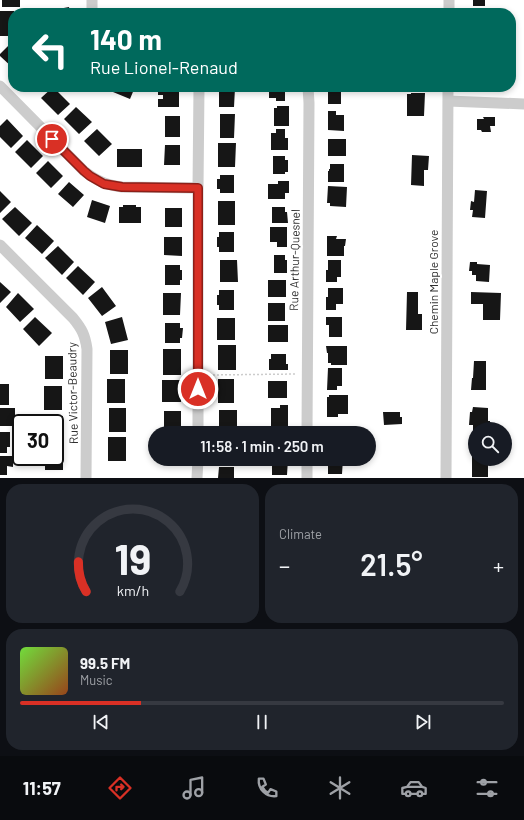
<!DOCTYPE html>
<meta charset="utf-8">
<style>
body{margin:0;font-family:Barlow,sans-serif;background:#20242c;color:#f1f3f6;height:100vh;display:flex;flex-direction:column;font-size:15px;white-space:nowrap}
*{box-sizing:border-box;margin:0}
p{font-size:13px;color:#9ea1a6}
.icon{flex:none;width:22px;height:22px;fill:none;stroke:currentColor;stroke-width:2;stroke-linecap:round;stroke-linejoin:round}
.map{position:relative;height:478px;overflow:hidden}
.side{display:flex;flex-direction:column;gap:6px;padding:6px;background:#0d0f14;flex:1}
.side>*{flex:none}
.banner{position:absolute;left:8px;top:8px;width:508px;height:84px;border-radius:16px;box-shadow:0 2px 6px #0003;background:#00695c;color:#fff;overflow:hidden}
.buttons{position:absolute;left:468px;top:422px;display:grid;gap:8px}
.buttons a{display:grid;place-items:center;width:44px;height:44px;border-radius:50%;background:#171b24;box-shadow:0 2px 6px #0003;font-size:20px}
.speed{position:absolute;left:12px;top:414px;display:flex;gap:8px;font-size:20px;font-weight:700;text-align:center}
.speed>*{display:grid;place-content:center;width:52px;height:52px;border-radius:50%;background:#171b24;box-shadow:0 2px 6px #0003;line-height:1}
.speed .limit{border:2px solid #111;border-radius:6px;background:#fff;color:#111}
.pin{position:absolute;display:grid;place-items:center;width:34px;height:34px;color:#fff;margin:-17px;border:2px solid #fff;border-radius:50%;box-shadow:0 1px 4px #0007}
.me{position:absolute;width:44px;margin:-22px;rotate:0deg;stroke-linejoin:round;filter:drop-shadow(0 0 3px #0008)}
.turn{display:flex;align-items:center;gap:14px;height:84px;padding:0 16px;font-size:18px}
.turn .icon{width:52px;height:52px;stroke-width:2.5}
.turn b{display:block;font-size:28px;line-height:34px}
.big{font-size:30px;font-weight:600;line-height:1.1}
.side .widget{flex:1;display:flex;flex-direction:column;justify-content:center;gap:6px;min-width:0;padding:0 14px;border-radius:16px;background:#20242c}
.side .dial{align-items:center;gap:0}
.dial svg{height:104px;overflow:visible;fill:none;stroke:#363941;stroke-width:7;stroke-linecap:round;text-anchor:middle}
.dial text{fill:#f1f3f6;stroke:none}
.song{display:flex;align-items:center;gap:12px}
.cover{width:48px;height:48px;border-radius:6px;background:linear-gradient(135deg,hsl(100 70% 55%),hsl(20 70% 35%))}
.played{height:4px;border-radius:2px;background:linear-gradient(90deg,#d93025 25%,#363941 25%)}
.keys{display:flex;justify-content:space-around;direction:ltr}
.heat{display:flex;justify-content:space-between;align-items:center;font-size:22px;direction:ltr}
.side .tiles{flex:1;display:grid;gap:6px;grid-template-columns:1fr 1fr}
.widget:last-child{grid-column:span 2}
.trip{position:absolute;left:148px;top:426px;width:228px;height:40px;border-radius:20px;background:#171b24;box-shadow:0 2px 6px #0003;font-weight:600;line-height:40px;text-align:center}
.menu{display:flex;height:64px;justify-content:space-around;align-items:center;background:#090b0e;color:#9ea1a6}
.menu .icon{width:28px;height:28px}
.menu .on{color:#d93025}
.menu b{font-size:18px;color:#f1f3f6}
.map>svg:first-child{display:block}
</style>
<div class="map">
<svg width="524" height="478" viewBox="0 0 524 478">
<rect width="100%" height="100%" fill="#fff"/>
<path fill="#161616" d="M2,0H20V7H2Z
M473,0H485V6H473Z
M69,7L70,13H53V10Z
M0,11H14V13H13V36H0Z
M12,42L13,43V68L0,56V54Z
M53,87L70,104L58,115L41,98Z
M115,87H135L130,99L113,92Z
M158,87H179V107H158V99H163V95H158Z
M269,87H285V101H276V98H269Z
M328,87H341V104H328Z
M219,88H235L234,107H219Z
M411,93H425L424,116H407V94H411Z
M277,106H289V126H274V108H277Z
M76,107L92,122L79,134L64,119Z
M328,111H336V115H344V131L328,130Z
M220,114H235L234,138H220Z
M165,116H180V137H165Z
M483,117H495V126H490L491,132H482L481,130H477V119H484Z
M7,119L23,136L11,148L0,137V126Z
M97,129L112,144L99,156L84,141Z
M276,129H285V138H288V150H271V133H276Z
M328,139H346V156H328Z
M27,140L43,156L31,168L15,152Z
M218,143H236L235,167H218Z
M165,145H180V165H164Z
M117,149H142V167H117Z
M412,155L429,156L428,170H424V186L411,185Z
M273,156H285V160H288V172H285V174H273Z
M48,161L63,176L51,188L36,173Z
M330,164H344V182H328V171H329V169H330Z
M220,175H234V193H220V189H217V179H220Z
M278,181H289V193H285V199H268V184H278Z
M69,182L84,195L73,207L58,194Z
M328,186L347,187L346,207L330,206V203H327Z
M475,190L487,191L485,218L472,217L473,210H470L471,201L474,202Z
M0,191L11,202L0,213Z
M92,200L110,206L105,223L87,217Z
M218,201H235V225H218Z
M123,205H136V207H141V223H119V207H123Z
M15,207L32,223L19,236L2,219Z
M272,207H285V212H287L288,223H272Z
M165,208H182V227H165Z
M37,225L54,241L42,254L25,238Z
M270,227H287V247H277V242H270Z
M219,232H234V252H219V247H217V237H219Z
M327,236H337L336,239H346L345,246H344V256H327Z
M164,237H182V256L164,255Z
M58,246L74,262L62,275L45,258Z
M274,255H285V260H287V273H274Z
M220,260H237L238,282H220Z
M328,260H341V277H337V282H326V270H328Z
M470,262H477V264L490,265L489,282L476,281V275H472V271H469Z
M165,265H180V270H182V280H180V285H165Z
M78,266L95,282L83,295L66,278Z
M268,280H286V297H268Z
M0,282L11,292L0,303Z
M102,287L116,306L102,316L88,298Z
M328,288H343V304H336V310H326V297H328Z
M219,290H234V310H219V305H217V295H219Z
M407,292H418V314H422V330H406Z
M471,292L501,293L500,320H483V304H471Z
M18,293L34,309L20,322L6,307Z
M163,293H181L180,315H163Z
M268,303H285V321H268Z
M35,317L52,333L39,346L23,329Z
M122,317L128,340L111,344L105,322Z
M326,317H342V337H329V325H326Z
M217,318H235V340H217Z
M165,323H180V328H183L182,338H180V343H165Z
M268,325H288V342H268Z
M218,345H236V370H218Z
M326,346H347V365H331V363H328V353H327Z
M163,349H181V375H163Z
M110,350H128V374H110Z
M271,354H286V364H288V370H269V359H271Z
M45,356H63V379H45Z
M474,361H486V390H471L472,378H473Z
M328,368H342V386H337V390H327Z
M107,379H125V403H107Z
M218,379H234V403H218Z
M162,380H181V402H162Z
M268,381H287V398H268Z
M0,384H9V405H0Z
M44,386H62V410H44Z
M329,395H348V414H338V417H327V397H329Z
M280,405H288V426H271V408H280Z
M473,407L488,408V421H490V429H475V439H473V425H469L470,412H472Z
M0,408H15V426H0Z
M109,408H126V432H109Z
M219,410H237V430H219Z
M164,411H181V429H164Z
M383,412H400V417H402V424L384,425Z
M45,416H63V439H55V423H45Z
M347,426V433H326V427Z
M0,432H10V447H7V453H0Z
M108,437H126V461H108Z
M55,446L63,447V470H45V457H55Z
M472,447H475V459H488V477H472Z
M0,456H13V467L7,466V475H0Z
M162,459H181V462L162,463Z
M272,459H288L287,475H272Z
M328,459H343L342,474H328Z
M219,467H234V478H218Z"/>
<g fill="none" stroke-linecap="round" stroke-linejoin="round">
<path stroke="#ccc" stroke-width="1.5" stroke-dasharray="2 2" stroke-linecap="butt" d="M209,375L297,374"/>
<path stroke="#ccc" stroke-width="11" d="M92,0V13
M449,13V0
M0,86L84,171C97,181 106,185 122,187L198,188
M448,101L524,104
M0,245L73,318C82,329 85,335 87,349L86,478
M198,433V188L199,87
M307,433L309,103L308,87
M307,459V478
M197,478L198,459
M446,478L448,87"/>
</g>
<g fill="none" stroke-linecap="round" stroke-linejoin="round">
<g stroke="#8d1f18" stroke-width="10">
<path id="route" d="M52,139L84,171L90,176L104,184L122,187L198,188V389"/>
</g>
<use href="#route" stroke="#d93025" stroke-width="7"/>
</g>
<g text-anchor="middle" stroke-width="4" stroke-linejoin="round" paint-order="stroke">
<g font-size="12" fill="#2f2f2f" stroke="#fff">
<text transform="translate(295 260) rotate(-89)" y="4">Rue Arthur-Quesnel</text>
<text transform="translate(434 282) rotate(-90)" y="4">Chemin Maple Grove</text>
<text transform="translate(73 393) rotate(-91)" y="4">Rue Victor-Beaudry</text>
</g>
</g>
</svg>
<div class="buttons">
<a><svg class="icon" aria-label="search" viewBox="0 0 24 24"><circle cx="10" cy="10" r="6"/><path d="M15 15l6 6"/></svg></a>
</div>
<div class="speed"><div class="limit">30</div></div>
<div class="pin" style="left:52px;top:139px;background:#d93025"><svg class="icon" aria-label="arrive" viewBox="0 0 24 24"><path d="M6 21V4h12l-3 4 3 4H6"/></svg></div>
<svg class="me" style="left:198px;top:389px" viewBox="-20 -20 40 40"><circle r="17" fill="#d93025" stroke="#fff" stroke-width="3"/><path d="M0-11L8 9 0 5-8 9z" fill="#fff"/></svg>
<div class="trip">11:58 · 1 min · 250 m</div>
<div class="banner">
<div class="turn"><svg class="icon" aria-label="left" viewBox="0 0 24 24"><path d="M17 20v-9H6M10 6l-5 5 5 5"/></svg><div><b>140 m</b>Rue Lionel-Renaud</div></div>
</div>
</div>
<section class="side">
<div class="tiles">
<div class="widget dial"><svg viewBox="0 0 100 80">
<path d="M14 69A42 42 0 1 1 86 69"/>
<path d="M14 69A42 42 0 0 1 8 46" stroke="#d93025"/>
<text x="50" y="56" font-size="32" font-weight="700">19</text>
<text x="50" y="72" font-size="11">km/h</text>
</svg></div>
<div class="widget"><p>Climate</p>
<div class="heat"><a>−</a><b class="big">21.5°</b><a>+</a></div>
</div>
<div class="widget">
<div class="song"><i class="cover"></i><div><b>99.5 FM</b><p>Music</p></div></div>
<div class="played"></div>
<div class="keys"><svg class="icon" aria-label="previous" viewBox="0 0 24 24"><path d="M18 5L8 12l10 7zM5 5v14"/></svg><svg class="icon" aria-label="pause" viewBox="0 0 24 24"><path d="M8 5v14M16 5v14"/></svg><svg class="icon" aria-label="next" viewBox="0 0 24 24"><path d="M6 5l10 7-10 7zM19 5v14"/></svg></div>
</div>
</div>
</section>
<nav class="menu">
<b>11:57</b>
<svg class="icon on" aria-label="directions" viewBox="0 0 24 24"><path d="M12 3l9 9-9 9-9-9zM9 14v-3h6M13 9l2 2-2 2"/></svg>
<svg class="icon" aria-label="music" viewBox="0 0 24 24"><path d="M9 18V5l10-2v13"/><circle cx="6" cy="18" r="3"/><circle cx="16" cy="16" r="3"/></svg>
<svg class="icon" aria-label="phone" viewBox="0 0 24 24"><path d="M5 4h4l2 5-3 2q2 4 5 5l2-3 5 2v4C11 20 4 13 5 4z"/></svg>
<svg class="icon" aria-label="climate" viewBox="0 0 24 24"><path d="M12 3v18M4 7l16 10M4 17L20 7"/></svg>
<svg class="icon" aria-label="car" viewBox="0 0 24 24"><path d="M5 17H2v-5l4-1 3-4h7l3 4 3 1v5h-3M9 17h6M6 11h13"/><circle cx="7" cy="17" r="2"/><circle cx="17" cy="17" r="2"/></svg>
<svg class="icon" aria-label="filters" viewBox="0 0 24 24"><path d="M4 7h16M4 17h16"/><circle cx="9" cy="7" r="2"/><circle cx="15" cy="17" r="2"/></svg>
</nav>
